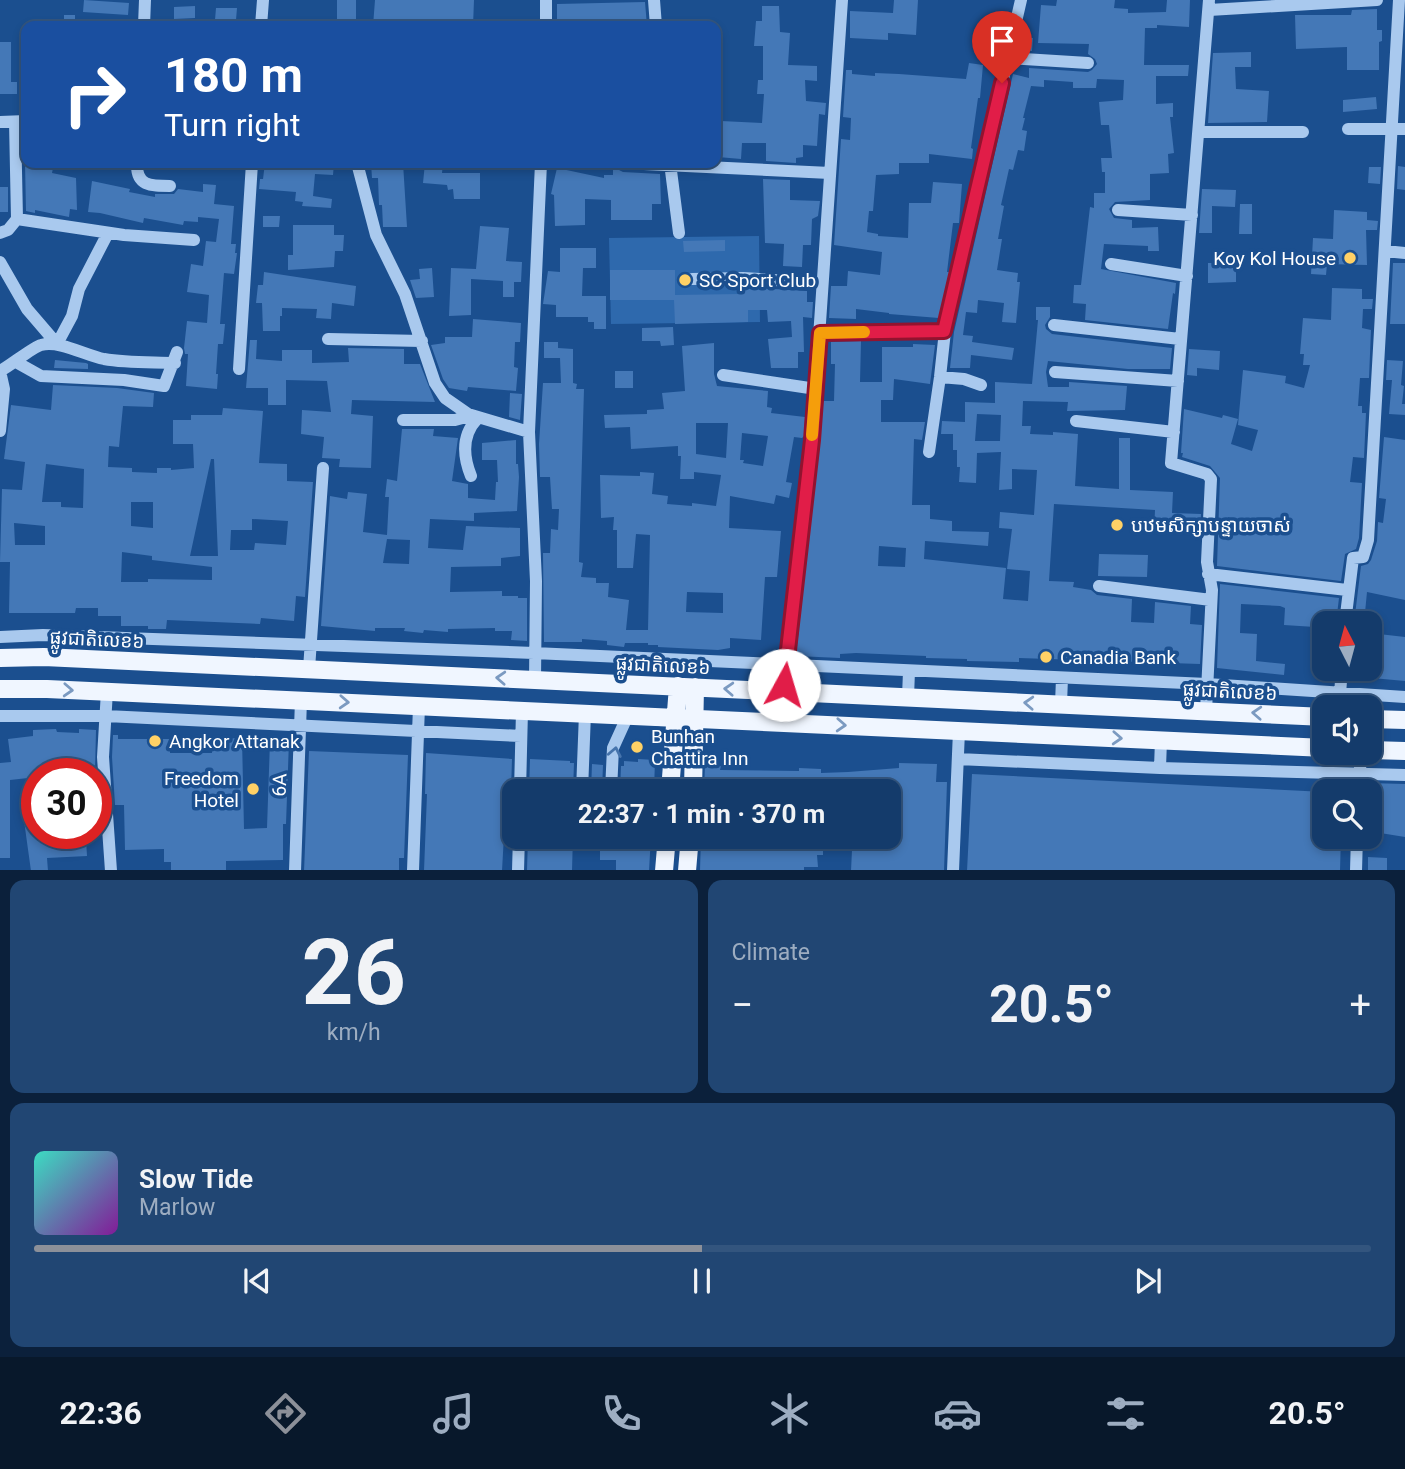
<!DOCTYPE html>
<meta charset="utf-8">
<style>
body{margin:0;font-family:Roboto,"Noto Sans Khmer",sans-serif;background:#214673;color:#f1f3f6;height:100vh;display:flex;flex-direction:column;font-size:26px;white-space:nowrap}
*{box-sizing:border-box;margin:0}
p{font-size:23px;color:#9dadc1}
.icon{flex:none;width:38px;height:38px;fill:none;stroke:currentColor;stroke-width:2;stroke-linecap:round;stroke-linejoin:round}
.map{position:relative;height:870px;overflow:hidden}
.sheet{display:flex;flex-direction:column;gap:10px;padding:10px;background:#0b203b;flex:1}
.sheet>*{flex:none}
.top-card{position:absolute;left:21px;top:21px;width:700px;height:147px;border-radius:14px;box-shadow:0 4px 10px #0003,0 0 0 2px #33557e;background:#1a4fa0;color:#fff;overflow:hidden}
.needle{width:46px;rotate:354deg}
.buttons{position:absolute;left:1312px;top:611px;display:grid;gap:14px}
.buttons a{display:grid;place-items:center;width:70px;height:70px;border-radius:14px;background:#143b6b;box-shadow:0 4px 10px #0003,0 0 0 2px #33557e;font-size:35px}
.speed{position:absolute;left:21px;top:758px;display:flex;gap:14px;font-size:35px;font-weight:700;text-align:center}
.speed>*{display:grid;place-content:center;width:91px;height:91px;border-radius:50%;background:#143b6b;box-shadow:0 4px 10px #0003,0 0 0 2px #33557e;line-height:1}
.speed .limit{border:10px solid #d22;background:#fff;color:#111}
.pin{position:absolute;display:grid;place-items:center;width:60px;height:60px;color:#fff;margin:-72px -30px;border-radius:50% 50% 50% 0;rotate:-45deg;box-shadow:0 0 7px #0007}
.pin .icon{rotate:45deg}
.me{position:absolute;width:77px;margin:-38px;rotate:6deg;stroke-linejoin:round;filter:drop-shadow(0 0 5px #0008)}
.turn{display:flex;align-items:center;gap:24px;height:147px;padding:0 28px;font-size:32px}
.turn .icon{width:91px;height:91px;stroke-width:2.5}
.turn b{display:block;font-size:49px;line-height:60px}
.big{font-size:52px;font-weight:700;line-height:1.1}
.sheet .card{flex:1;display:flex;flex-direction:column;justify-content:center;gap:10px;min-width:0;padding:0 24px;border-radius:14px;background:#214673}
.sheet .dial{align-items:center;gap:0}
.dial b{font-size:91px;line-height:1}
.song{display:flex;align-items:center;gap:21px}
.cover{width:84px;height:84px;border-radius:10px;background:linear-gradient(135deg,hsl(170 70% 55%),hsl(290 70% 35%))}
.played{height:7px;border-radius:4px;background:linear-gradient(90deg,#8c9099 50%,#33557e 50%)}
.keys{display:flex;justify-content:space-around;direction:ltr}
.heat{display:flex;justify-content:space-between;align-items:center;font-size:38px;direction:ltr}
.sheet .tiles{flex:1;display:grid;gap:10px;grid-template-columns:1fr 1fr}
.card:last-child{grid-column:span 2}
.trip{position:absolute;left:502px;top:779px;width:399px;height:70px;border-radius:14px;background:#143b6b;box-shadow:0 4px 10px #0003,0 0 0 2px #33557e;font-weight:700;line-height:70px;text-align:center}
.tabs{display:flex;height:112px;justify-content:space-around;align-items:center;background:#08182b;color:#9dadc1}
.tabs .icon{width:49px;height:49px}
.tabs .on{color:#8c9099}
.tabs b{font-size:32px;color:#f1f3f6}
.map>svg:first-child{display:block}
</style>
<div class="map">
<svg width="1405" height="871" viewBox="0 0 1405 871">
<rect width="100%" height="100%" fill="#1b4f8f"/>
<path fill="#2e69ad" d="M759,236L760,322L611,324L609,238Z"/>
<path fill="#4478b7" fill-rule="evenodd" d="M84,0L129,3L128,15L83,12Z
M337,0H356V26H337Z
M375,0H474L473,26H373Z
M894,0H918L916,35L888,33V40L850,38V11L893,13Z
M1057,0H1115L1114,8L1128,9V13L1166,12L1167,0H1190L1189,27L1157,25V28H1145L1144,65H1189L1188,76H1156V104L1173,103V117H1170L1174,153L1168,154L1169,173L1150,174V200L1115,202L1109,209L1114,218L1132,220V228L1158,227L1159,251H1148V246L1104,244L1101,269L1176,283L1175,294L1173,293L1168,329L1085,320L1086,304L1073,303L1074,285H1081L1090,207L1094,208V193H1105V172H1102L1101,158H1112L1109,125H1101L1099,102L1123,100L1124,80L1097,79L1096,88H1073V82L1044,80V87L1031,86L1023,118H1025L1022,130L1027,131L1024,151L1018,150L1013,170L1009,169L1001,205L1004,206L998,239H1002L997,270L1018,273L1017,282H1020L1016,323L1002,322L1004,303L978,300L977,313L966,312L963,335L973,336L972,342L1014,348L1012,360L971,355L970,368H950L954,332L1013,74L1029,78V68L1088,72L1092,70L1097,64L1095,59L1088,54L1089,44L1038,43L1041,5L1056,6Z
M645,2L647,26H563L564,19H557V4Z
M195,6V18L174,19V7Z
M762,6H779L780,32L790,33L788,65L817,66V81L805,80L806,101L826,103L825,115L819,114L817,146L803,145V157L796,158V163L766,161V143H742L741,159L718,157L719,144H716V125H721V121L762,123L764,94H757L758,80H763V46H754L756,21H762Z
M216,8H237L236,20H215Z
M1377,9V30H1382V41L1379,42V70H1347V47L1296,49L1295,15H1351L1352,10Z
M64,15H75V26H64Z
M1021,37L1033,38L1032,51L1019,50Z
M0,42H11V82H17V94H0Z
M1251,52V67H1235L1236,89L1269,91L1267,122L1208,123L1213,53Z
M969,63L983,65L980,98H978L971,148L973,149L972,159L929,154V163H899V174L876,175L873,211H869L867,232L878,234V236L908,238L909,203H931L933,182L962,184L959,223H953L947,272H950L939,318L889,314V313L856,309V319L829,318L831,286H847L848,271L880,275L882,252L834,245L841,139L850,140L851,118L843,117L846,70H852V74L875,76V73L899,74L966,79Z
M1376,97L1377,109L1343,112V100Z
M25,163H54L52,173L76,178L77,210L70,209L69,217L35,210V213L26,211Z
M265,163H334L333,175L315,174L313,196L332,199L331,208L302,206L303,202L295,201L296,192L259,189L260,179H263Z
M371,163H403L407,227H383L382,205H379L378,178H372Z
M425,163H443L442,173H480V199H454L453,189L448,190L447,185L423,183Z
M1398,166L1405,167V190L1397,189Z
M613,167L623,172L660,174L661,204H652V220H611V200L585,199V225L555,226L554,195L551,194L557,168L604,178V175H613Z
M1369,167H1381L1380,184L1368,183Z
M763,179L790,180V200L820,201L818,216L812,219L811,245H803L802,267L783,266L784,244L765,243Z
M92,181L130,189L129,192L155,197V194H174L178,189L203,192V184L216,185L214,204L234,206L231,244H236L235,253H237L234,274L224,273L220,324H225L223,344H218L216,374H218L217,389L186,386L188,354H185L184,348L187,321L207,323L209,295L187,292L191,264L203,266L206,241L216,242L219,219L198,217V222L184,221L183,225L144,218L143,223L100,213L88,212Z
M0,187H8V212H0Z
M1202,189L1236,190L1235,207L1212,206V233H1199Z
M1240,204H1252V234H1239Z
M1334,210L1367,212V220L1378,221L1377,230H1366L1367,265L1327,264L1326,275L1311,274L1313,238L1333,239Z
M263,216H280L279,227H263Z
M293,225H334V235H344L343,251H335L334,267L288,270V255H293Z
M480,226L509,228L506,261L522,262L521,282H514V297H503V281L471,279V315L449,316L451,268L476,269Z
M725,240V251L684,252L683,241Z
M560,248H596V268H583L582,296H606V329H594V322H588V317H556V305L543,304L548,271L560,272Z
M1208,263H1236V282L1208,283Z
M1393,263H1405V324H1390Z
M432,268L434,297L416,298L410,280L420,279L419,269Z
M610,270H675V295L740,294L739,287L807,291V302H813L812,318L803,317L804,352H798V368H771L768,339L792,337L791,321L768,322L767,310H748V322L675,324L674,300H610Z
M264,272L356,286L354,306L332,303L331,319L316,318L317,309L282,308V316H280V331H263L262,303H256L258,285H263Z
M1332,288L1362,289V299H1373L1372,309H1363L1362,328L1371,330L1369,378H1360L1358,406H1362V413H1366L1364,458L1353,457L1350,482L1362,483L1359,538L1356,549L1345,554L1341,581L1217,566L1220,478L1210,466L1182,457L1183,453H1181L1184,409L1222,418L1223,415L1238,419L1231,444L1252,451L1258,430L1238,425L1243,370L1286,376L1285,383L1304,388L1310,365H1303L1304,354H1300L1303,318L1331,320Z
M1036,307H1050V317L1045,325L1046,329L1052,334L1172,348L1170,369H1128L1048,361L1046,372L1048,387H1069V382L1127,386L1125,410L1067,411L1068,402L1023,401L1022,426H1031L1030,434L1053,435V432L1078,434L1075,486L1119,489V438H1130V490L1173,492L1172,513L1201,514L1200,535L1154,532L1155,510L1054,504L1049,581L1074,582L1073,587L1091,590L1097,595L1132,599L1131,622L1154,623L1155,602L1191,606L1190,624L1202,625L1200,664L1019,658V662L967,661V659L926,658V656L856,653L840,654V658L796,656L823,401H834L835,364H831V342L861,341L860,382H882V347H913V344L935,345L930,384L894,379L893,400H881V422H925L922,440L914,439L912,505H930V519L952,521V531L989,532L988,546L925,541L924,559L1006,568L1003,599L1028,601L1030,571L1007,569L1012,529L999,528L1000,512L1034,515L1037,470L1012,469V489L999,490L1001,452L977,453L976,483L959,482L960,467H957V450H953V434H941L942,421L965,422V402L995,403V382L1032,384L1038,320H1036ZM977,414L1001,415L1000,441H975ZM879,546L906,548L905,567L878,566Z
M473,319L521,323L520,342H515L514,367L518,368L516,391L468,387L467,391L449,388L443,379L431,345L445,343V337H472Z
M673,327L674,345L661,346L660,341H642V328Z
M250,340H257L256,359L282,361V350H312V363L349,362L348,348L404,349V364H420L435,402L352,400L351,414L373,416L371,468L339,467L340,459L322,458L324,437L301,434L302,410L331,412L327,381L286,380V405H268V388H246Z
M544,342H558V348L573,349V383L577,384L576,389H584L579,562L583,563L581,577L596,578V583H609L608,597L629,600L626,630H648L650,535L636,534L633,568H617V530H613L614,517L601,518L600,475L640,476V472L654,473L652,494L668,496L667,504L692,506V503L716,506L721,475L694,472V479H680L681,456H678V446L631,449L630,427L605,428L604,415L647,414V410L664,409L662,393L685,391L682,346L714,343V374L717,386L768,391L767,407L772,408L771,413L805,417L804,436L802,438L794,437L786,482L792,483L789,498L776,495L774,504L730,496L729,528L781,531L777,577H765L761,640L730,638V648L718,650L658,647V645H648V643H625L624,647L607,645V641L582,639V642H544L543,553H550L551,529L558,530L559,509H552L550,477H540L539,444L543,383H561L560,358H544ZM696,423H728L726,458L696,454ZM742,433L768,436L763,466L743,463L744,460H740ZM687,592L723,593V613L686,612Z
M1189,349L1220,351L1219,370L1197,368V376L1187,375Z
M55,360L86,363L88,364V369L54,368Z
M1387,360L1403,361L1401,385L1404,386L1402,404H1405V415L1389,414L1392,380H1386Z
M615,371H633V388H615Z
M53,385L117,388L154,393L153,407L123,406L119,447L109,446L108,467L132,468V472L157,473V468H171V470L194,468L193,444H173V420H191V415H222L223,408L263,411L259,463L287,464V481L313,482L305,597L296,596L294,621L261,618L260,624L167,620L166,629H148V626H121V616H98V608H76L75,613H9L10,562H0L2,489L22,490L25,462L4,459L11,405L51,410ZM211,459H214L218,556H190ZM46,464L84,469L83,508L61,507V502H42ZM131,502H153V528L131,526ZM252,519L288,521L286,545L255,543L254,550H230L231,530H252ZM14,523L45,526V545H15ZM122,552L152,556V560L212,567V580L148,579V582H121Z
M510,393L522,394L520,420L509,417Z
M402,429H434L433,436L458,438L452,481L468,484V498L495,500L496,482H498L497,460H482V443L516,440V464H518L519,477L517,511L474,513V521L430,519L428,548L463,550L466,526L520,528V556L501,558V566L451,567L450,592L502,591V596H518V598H527V641L511,640L512,631H495V628L448,629V632L424,630L423,633L404,631L405,628H375V631L321,626L330,496L347,499L348,492L367,494L363,532L387,535L389,497H385L387,479L397,481ZM387,539L410,540L409,564L383,563Z
M1384,437L1405,440V600L1367,592L1364,623H1354L1361,566L1368,564L1371,560L1377,541L1378,522L1383,523L1386,499L1379,498Z
M1099,554L1148,555L1147,577L1098,576Z
M1220,584L1339,598L1336,623L1325,622V669L1312,668L1315,627L1284,625L1285,608L1280,606L1241,604L1240,633L1257,634L1256,661L1285,664L1284,675L1217,668Z
M1370,633L1405,637V681L1350,676L1351,668H1370Z
M56,729L57,732L79,733V729L96,730L95,772L37,774V777L10,780V858H0V763L11,762L8,739L33,736V730Z
M113,735H118V739H170V753H212V739L242,738L244,829L267,828L270,741H289L286,824H283V860L226,861V871H171V862H164V849L125,850L124,805H115L112,757Z
M309,751L408,755L404,858H399V871H304Z
M426,753L512,759L511,791H508V799H506L502,871H424L427,794H425Z
M530,759L570,761V763H574L573,791H529Z
M638,759L655,760L654,791H620L621,766H624V761L638,762Z
M899,763L937,764L936,782H947L944,871H851L852,850H823V855H817L818,867H804V871H700L701,836H851V839L889,836V791H704L705,765L721,766L720,770L799,771V768L821,769V773L848,772L899,768Z
M592,764L603,765L602,791H591Z
M972,774L1325,792V836H1341L1340,871H967Z
M1368,783L1405,784V837L1374,832L1378,804L1370,803Z
M21,799H37V841L86,839L87,856L47,858L48,871H31Z
M528,836H573L572,871H527Z
M633,836H651L649,871H616V860H600V847L619,848L620,840L633,841Z
M1368,857L1387,858V871H1368Z"/>
<g fill="none" stroke-linecap="round" stroke-linejoin="round">
<path stroke="#a9c9ee" stroke-width="12" d="M654,0L656,26
M1209,10L1377,0
M144,26L145,0
M261,26L263,0
M546,26V0
M1008,58L1088,63
M0,122L26,121
M1348,129H1405
M1199,132H1303
M137,163C136,186 150,186 170,186
M357,163L376,235L405,294L435,383L445,398L468,414L529,432
M623,163L830,173
M670,163L679,233
M1118,210L1192,215
M17,219L124,235L194,240
M0,233L8,230L17,219L15,122
M1385,251L1405,253
M0,262L27,309L57,344L72,316L79,289L108,233
M1111,264L1187,276
M692,279L743,278L822,283
M1054,325L1180,339
M820,333L945,331
M328,339L422,341
M16,362L41,376L124,380L164,386L177,352
M239,369L252,163
M0,371C10,366 33,347 41,345C59,340 85,355 104,359C127,363 151,362 175,363
M1055,372L1178,381
M723,375L816,389
M940,377L964,379L981,385
M403,420H455L470,416
M1076,421L1174,432
M0,431L4,389L0,371
M929,452L940,377L945,331L1021,0
M471,476C463,456 462,435 477,419
M1208,574L1347,590
M1099,586L1211,600
M1345,623L1353,558L1363,557L1368,540L1399,0
M0,637L43,635L534,653L1207,684L1405,697
M309,669L323,468
M535,680L536,581L529,432L541,163
M107,691L103,757L111,871
M783,691L812,440L842,0
M908,697L909,671
M1061,704L1062,678
M1339,707L1342,668
M1206,711L1212,590L1207,562L1211,479L1207,474L1171,463L1209,0
M0,716H106L521,736
M958,759L1160,768L1405,775
M1160,768L1161,740
M520,791L522,711
M582,791L585,713
M611,791L613,748L628,715
M1359,791L1361,752
M295,871L301,700
M413,871L419,706
M518,871L519,836
M953,871L959,731
M1356,871L1357,836"/>
<path stroke="#f0f6ff" stroke-width="18" d="M0,658L44,657L1325,717
M0,689H47L1325,748
M1370,719L1405,720
M1370,750L1405,751
M670,791L678,686
M693,791L695,687
M664,871L667,836
M687,871L690,836"/>
</g>
<defs><path id="oneway-chevron" d="M-2-3.5L2.5 0L-2 3.5" fill="none" stroke-width="1.6" stroke-linecap="round" stroke-linejoin="round" transform="scale(1.75)"/></defs>
<g stroke="#7b9ac1">
<use href="#oneway-chevron" transform="translate(501 678) rotate(-177)"/>
<use href="#oneway-chevron" transform="translate(729 689) rotate(-177)"/>
<use href="#oneway-chevron" transform="translate(68 690) rotate(3)"/>
<use href="#oneway-chevron" transform="translate(344 702) rotate(3)"/>
<use href="#oneway-chevron" transform="translate(1029 703) rotate(-177)"/>
<use href="#oneway-chevron" transform="translate(1257 713) rotate(-177)"/>
<use href="#oneway-chevron" transform="translate(841 725) rotate(3)"/>
<use href="#oneway-chevron" transform="translate(1117 738) rotate(3)"/>
</g>
<use stroke="#4674ac" href="#oneway-chevron" transform="translate(615 752) rotate(-79)"/>
<g fill="none" stroke-linecap="round" stroke-linejoin="round">
<g stroke="#92132f" stroke-width="18">
<path id="route" d="M784,685L812,440L820,333L944,331L1002,83"/>
</g>
<use href="#route" stroke="#e11d48" stroke-width="12"/>
<path stroke="#f59e0b" stroke-width="12" d="M812,435L820,333L864,332"/>
</g>
<g fill="#ffd166" stroke="#1b4f8f" stroke-width="2.5">
<circle cx="1350" cy="258" r="7"/>
<circle cx="685" cy="280" r="7"/>
<circle cx="1117" cy="525" r="7"/>
<circle cx="1046" cy="657" r="7"/>
<circle cx="155" cy="741" r="7"/>
<circle cx="637" cy="747" r="7"/>
<circle cx="253" cy="789" r="7"/>
</g>
<g text-anchor="middle" stroke-width="7" stroke-linejoin="round" paint-order="stroke">
<g font-size="19" fill="#fff" stroke="#1b4f8f" text-anchor="start">
<text x="1336" y="265" text-anchor="end">Koy Kol House</text>
<text x="699" y="287">SC Sport Club</text>
<text x="1131" y="532">បឋមសិក្សាបន្ទាយចាស់</text>
<text x="1060" y="664">Canadia Bank</text>
<text x="651" y="743">Bunhan<tspan x="651" dy="22">Chattira Inn</tspan></text>
<text x="169" y="748">Angkor Attanak</text>
<text x="239" y="785" text-anchor="end">Freedom<tspan x="239" dy="22">Hotel</tspan></text>
</g>
<g font-size="19" fill="#fff" stroke="#1b4f8f">
<text transform="translate(97 639) rotate(3)" y="7">ផ្លូវជាតិលេខ៦</text>
<text transform="translate(663 665) rotate(3)" y="7">ផ្លូវជាតិលេខ៦</text>
<text transform="translate(1230 691) rotate(3)" y="7">ផ្លូវជាតិលេខ៦</text>
<text transform="translate(279 785) rotate(-88)" y="7">6A</text>
</g>
</g>
</svg>
<div class="buttons">
<a><svg class="needle" viewBox="-14 -14 28 28"><path d="M0-13l5 13h-10z" fill="#e53935"/><path d="M0 13l5-13h-10z" fill="#9dadc1"/></svg></a>
<a><svg class="icon" aria-label="sound" viewBox="0 0 24 24"><path d="M4 9h4l5-4v14l-5-4H4zM17 9q2 3 0 6"/></svg></a>
<a><svg class="icon" aria-label="search" viewBox="0 0 24 24"><circle cx="10" cy="10" r="6"/><path d="M15 15l6 6"/></svg></a>
</div>
<div class="speed"><div class="limit">30</div></div>
<div class="pin" style="left:1002px;top:83px;background:#d93025"><svg class="icon" aria-label="arrive" viewBox="0 0 24 24"><path d="M6 21V4h12l-3 4 3 4H6"/></svg></div>
<svg class="me" style="left:784px;top:685px" viewBox="-20 -20 40 40"><circle r="19" fill="#fff"/><path d="M0-13L10 11 0 6-10 11z" fill="#e11d48"/></svg>
<div class="trip">22:37 · 1 min · 370 m</div>
<div class="top-card">
<div class="turn"><svg class="icon" aria-label="right" viewBox="0 0 24 24"><path d="M7 20v-9h11M14 6l5 5-5 5"/></svg><div><b>180 m</b>Turn right</div></div>
</div>
</div>
<section class="sheet">
<div class="tiles">
<div class="card dial"><b>26</b><p>km/h</p></div>
<div class="card"><p>Climate</p>
<div class="heat"><a>−</a><b class="big">20.5°</b><a>+</a></div>
</div>
<div class="card">
<div class="song"><i class="cover"></i><div><b>Slow Tide</b><p>Marlow</p></div></div>
<div class="played"></div>
<div class="keys"><svg class="icon" aria-label="previous" viewBox="0 0 24 24"><path d="M18 5L8 12l10 7zM5 5v14"/></svg><svg class="icon" aria-label="pause" viewBox="0 0 24 24"><path d="M8 5v14M16 5v14"/></svg><svg class="icon" aria-label="next" viewBox="0 0 24 24"><path d="M6 5l10 7-10 7zM19 5v14"/></svg></div>
</div>
</div>
</section>
<nav class="tabs">
<b>22:36</b>
<svg class="icon on" aria-label="directions" viewBox="0 0 24 24"><path d="M12 3l9 9-9 9-9-9zM9 14v-3h6M13 9l2 2-2 2"/></svg>
<svg class="icon" aria-label="music" viewBox="0 0 24 24"><path d="M9 18V5l10-2v13"/><circle cx="6" cy="18" r="3"/><circle cx="16" cy="16" r="3"/></svg>
<svg class="icon" aria-label="phone" viewBox="0 0 24 24"><path d="M5 4h4l2 5-3 2q2 4 5 5l2-3 5 2v4C11 20 4 13 5 4z"/></svg>
<svg class="icon" aria-label="climate" viewBox="0 0 24 24"><path d="M12 3v18M4 7l16 10M4 17L20 7"/></svg>
<svg class="icon" aria-label="car" viewBox="0 0 24 24"><path d="M5 17H2v-5l4-1 3-4h7l3 4 3 1v5h-3M9 17h6M6 11h13"/><circle cx="7" cy="17" r="2"/><circle cx="17" cy="17" r="2"/></svg>
<svg class="icon" aria-label="filters" viewBox="0 0 24 24"><path d="M4 7h16M4 17h16"/><circle cx="9" cy="7" r="2"/><circle cx="15" cy="17" r="2"/></svg>
<b>20.5°</b>
</nav>
